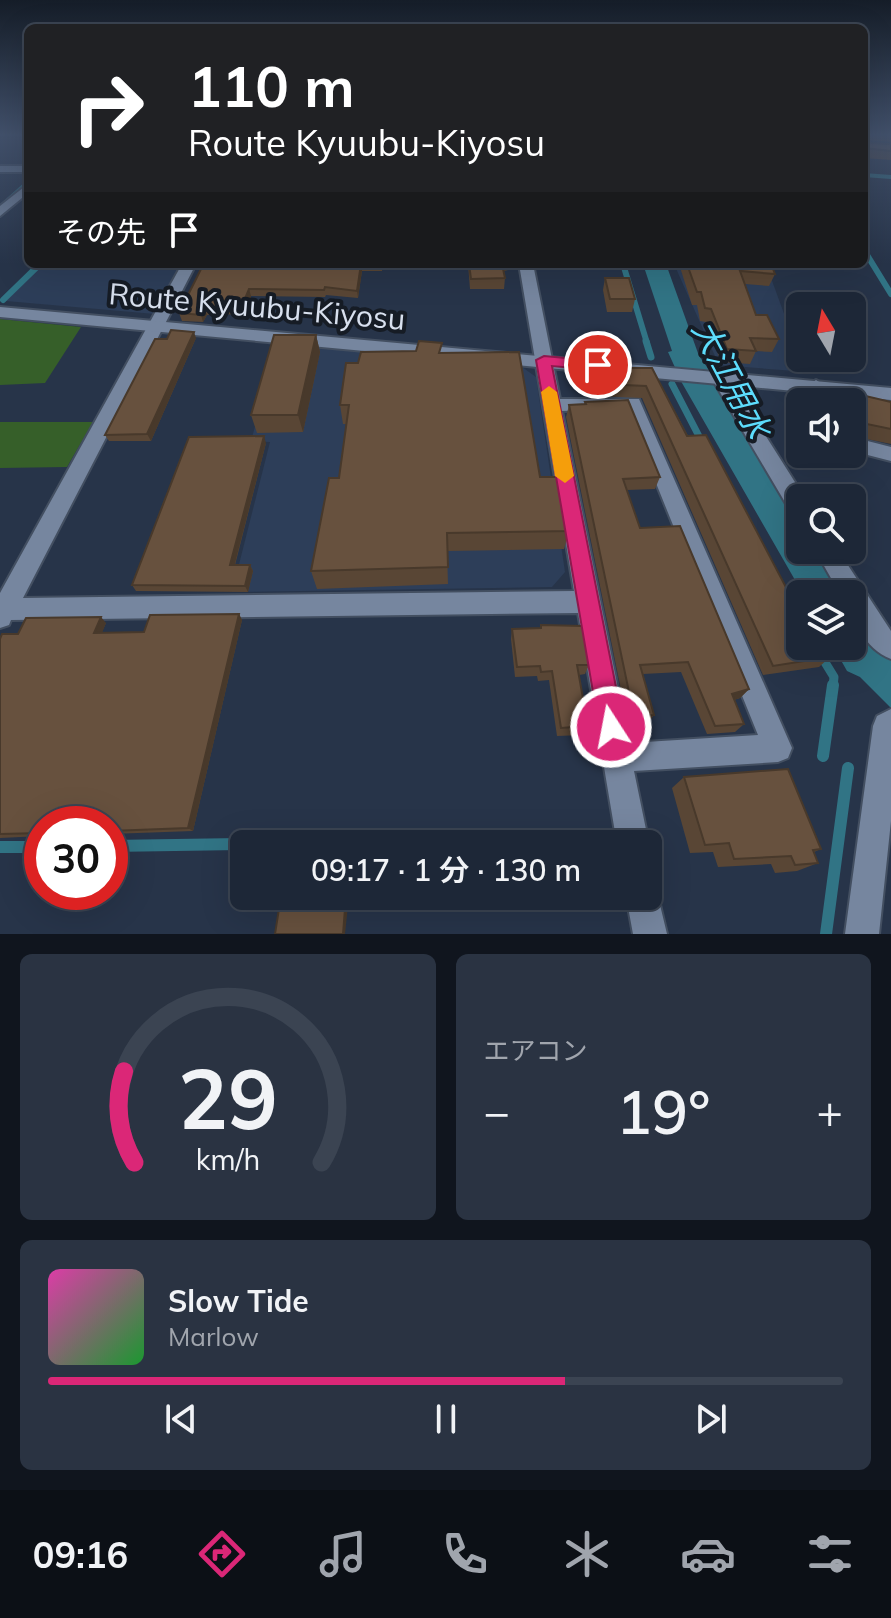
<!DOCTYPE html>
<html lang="ja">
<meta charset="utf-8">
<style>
body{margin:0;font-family:Mulish,"Noto Sans JP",sans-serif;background:#2a3342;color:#f1f3f6;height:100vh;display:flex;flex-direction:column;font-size:30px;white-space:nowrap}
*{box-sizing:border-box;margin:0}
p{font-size:26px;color:#a0a5ad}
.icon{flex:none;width:44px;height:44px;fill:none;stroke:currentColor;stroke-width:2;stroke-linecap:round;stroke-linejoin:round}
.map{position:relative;height:934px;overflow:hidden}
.details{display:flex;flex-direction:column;gap:20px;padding:20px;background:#10151e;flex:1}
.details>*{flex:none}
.hud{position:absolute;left:24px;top:24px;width:844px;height:244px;border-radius:12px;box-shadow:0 8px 32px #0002,0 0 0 2px #3b4452;background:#202124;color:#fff;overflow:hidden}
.needle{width:52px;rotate:350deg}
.buttons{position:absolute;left:786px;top:292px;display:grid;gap:16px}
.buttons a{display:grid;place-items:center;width:80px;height:80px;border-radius:12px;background:#1d2737;box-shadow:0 8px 32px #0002,0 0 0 2px #3b4452;font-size:40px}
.speed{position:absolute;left:24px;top:806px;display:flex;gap:16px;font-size:40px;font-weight:700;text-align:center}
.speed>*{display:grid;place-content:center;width:104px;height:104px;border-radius:50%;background:#1d2737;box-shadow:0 8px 32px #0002,0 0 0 2px #3b4452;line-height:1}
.speed .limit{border:12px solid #d22;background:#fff;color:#111}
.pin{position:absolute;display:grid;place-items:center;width:68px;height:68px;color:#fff;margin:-34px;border:4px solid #fff;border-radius:50%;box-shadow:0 2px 8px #0007}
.me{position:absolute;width:88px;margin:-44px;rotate:349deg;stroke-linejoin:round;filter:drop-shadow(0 0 6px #0008)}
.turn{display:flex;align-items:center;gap:28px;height:168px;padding:0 32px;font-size:36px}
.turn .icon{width:104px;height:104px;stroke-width:2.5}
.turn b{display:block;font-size:56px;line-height:68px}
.then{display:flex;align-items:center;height:76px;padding:0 32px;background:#0003;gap:16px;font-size:30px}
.big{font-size:60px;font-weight:600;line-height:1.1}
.details .tile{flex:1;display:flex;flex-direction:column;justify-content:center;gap:12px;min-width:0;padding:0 28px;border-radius:12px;background:#2a3342}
.details .dial{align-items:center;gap:0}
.dial svg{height:208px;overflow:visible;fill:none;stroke:#3b4452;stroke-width:7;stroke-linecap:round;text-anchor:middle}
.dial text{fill:#f1f3f6;stroke:none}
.song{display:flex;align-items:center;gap:24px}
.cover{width:96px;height:96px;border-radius:12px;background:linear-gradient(135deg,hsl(320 70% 55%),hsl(130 70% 35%))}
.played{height:8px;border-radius:4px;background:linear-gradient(90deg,#db2777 65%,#3b4452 65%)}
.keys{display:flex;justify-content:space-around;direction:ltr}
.heat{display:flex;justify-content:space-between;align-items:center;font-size:44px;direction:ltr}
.details .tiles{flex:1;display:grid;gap:20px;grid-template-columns:1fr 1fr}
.tile:last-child{grid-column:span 2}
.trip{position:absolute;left:230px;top:830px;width:432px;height:80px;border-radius:12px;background:#1d2737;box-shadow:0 8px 32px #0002,0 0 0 2px #3b4452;font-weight:600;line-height:80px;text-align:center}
.menu{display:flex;height:128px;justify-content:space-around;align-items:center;background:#0c1016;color:#a0a5ad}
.menu .icon{width:56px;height:56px}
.menu .selected{color:#db2777}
.menu b{font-size:36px;color:#f1f3f6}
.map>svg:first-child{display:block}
</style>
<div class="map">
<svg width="891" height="934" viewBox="0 0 891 934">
<rect width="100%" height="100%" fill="#273449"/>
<path fill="#2d3e59" d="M43,264H182L155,314L6,301Z
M674,264H766L800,358L808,372L719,365Z
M278,344L522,367L536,377L565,572L552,587L232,592L270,442L251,441Z"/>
<path fill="#365f29" d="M0,319L81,327L45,383L0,385Z
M0,422H93L67,467L0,468Z"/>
<path fill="#317485" d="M643,264H666L699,356L721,386L749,439L800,523V550H817L844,594H803L682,383L668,352L672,351Z
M852,608L870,637L891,656V708L860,677L847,671L833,646H852Z"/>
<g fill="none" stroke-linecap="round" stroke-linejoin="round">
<path stroke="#317485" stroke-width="4" d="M864,175L891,177
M0,207L28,182"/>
<path stroke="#317485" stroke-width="6" d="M864,250L891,294
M623,264L647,343
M3,300L40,264"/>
<path stroke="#317485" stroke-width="7" d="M646,341L651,357
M672,384L703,444"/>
<path stroke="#317485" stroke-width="9" d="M815,646L834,677L833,687"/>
<path stroke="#317485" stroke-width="12" d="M823,756L833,685
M110,846L602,838
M0,847H42
M826,934L848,768"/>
<g stroke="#434f61" stroke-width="4">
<path id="minor" d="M0,166H28V172H0Z
M28,184V193L0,216V206Z
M182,264H196L23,598L574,591L519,264H533L560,399H639L792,748L788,758L778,762L634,771L649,844H617L578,613L11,620L9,625L0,628V593ZM626,409L758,735L629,743L562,411Z
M720,371L726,373L805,498H800V516L792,514L711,377Z
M816,380L825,386L822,402H804L807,386Z
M852,437L891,447V461L852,451Z
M815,550H838L891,631V659C864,648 852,621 852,594H840Z
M891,709V821L879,934H845L873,726L877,716Z
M648,882L655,884L667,934H633L626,896H648Z"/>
</g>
<g stroke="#434f61" stroke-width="4">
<path id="secondary" d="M0,307L891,388V400L0,317Z"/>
</g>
<use href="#minor" fill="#76869f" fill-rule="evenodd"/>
<use href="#secondary" fill="#76869f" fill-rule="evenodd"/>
</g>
<path fill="#594635" d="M864,134H891V142L867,140L868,143L891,144V160L864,158Z
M299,264H383L382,271H362L358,298L326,295L325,297L251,296L245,314L207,315L203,322L182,321L179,313L298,268Z
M468,264H518L517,268L504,271L505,278L504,289H470Z
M679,264H771L775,274L769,286L745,284L756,315L779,339L772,352L756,351L750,364L721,362L706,322L700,321L697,305H692Z
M605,278L635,299L632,312H607L603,290Z
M316,335L320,352L303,432L257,433L251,415Z
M196,338L151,441H109L105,435Z
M442,353L540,477L569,531L564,549L447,551L448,584L317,589L311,571L339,478L346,424H343L340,405L358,363Z
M601,368H652L800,646L830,657L819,667L763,675L642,398L598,396V380Z
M857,394L891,402V444L852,436L851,402Z
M585,402L660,477L655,489L627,490L640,528L749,689L740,698L734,700L744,724L735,732L707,734L681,672L643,674L654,715L648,723L628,725L566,417L569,405L584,404Z
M266,443L235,565H250L253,571L248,592L136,591L132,585Z
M239,614L242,620L193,831L110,834V824H42V836L0,838V639L18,634L106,623L102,632H144Z
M541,625L589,665L585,674L579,675L588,726L584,735L557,736L549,680L538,681L537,676L515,677L511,639L512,629L540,628Z
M684,777L821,849L814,852L818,863L797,871L775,873L771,864L718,867L713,852L690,853L672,788Z"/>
<path fill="#48392b" d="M361,264L362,271L358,298L357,291Z
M502,264H518L517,268L501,271Z
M249,289L251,296L245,314L242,306Z
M204,307L207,315L203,322L201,315Z
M194,332L196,338L151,441L147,434Z
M316,335L320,352L303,432L298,415Z
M264,436L266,443L233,571L230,565Z
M250,565L253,571L248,592L245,586Z
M239,614L242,620L193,831L188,828Z
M101,617L106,623L100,638L94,633Z
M749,689L740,698L724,703L732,694Z
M346,896H349L345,934H343Z"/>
<path fill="#67513e" stroke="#48392b" stroke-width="2" d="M864,134H866L865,135L868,143L891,144V151L864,148Z
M299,264H361L357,291L325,287L324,290L249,289L242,306L204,307L201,315L179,313L201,269L298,268Z
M469,264H502L505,278L471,279Z
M687,264H771L775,274L740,271L756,315H767L779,339L750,338L756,351L727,349L711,309L705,308L701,292H697Z
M605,278H629L635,299H610Z
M171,330L194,332L147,434L105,435L155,339H167Z
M274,335H316L298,415H251Z
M419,341L442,343L439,353L519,352L540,477H559L569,531L447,533L448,567L311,571L329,478H339L349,405H340L346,363H358L361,352L416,351Z
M601,368H652L687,436L706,435L800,614V646H824L830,657L773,666L646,386L601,384Z
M857,394L891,402V429L857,422L855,398Z
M628,400L660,477L623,479L640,528L680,526L749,689L732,694L744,724L715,726L688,662L640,665L654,715L634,716L569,405L586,404L585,402Z
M264,436L230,565H250L245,586L132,585L189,437Z
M239,614L188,828L110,831V824H42V833L0,834V639L2,634H18L26,618L101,617L94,633L144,632L150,615Z
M541,625L583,626L589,665H577L588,726L561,728L552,671L541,672L540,666L517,667L512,629L541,628Z
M788,769L821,849L813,850L818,863L795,865L791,856L734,859L729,843L705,845L684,777Z
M281,896H346L343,934H275Z"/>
<linearGradient id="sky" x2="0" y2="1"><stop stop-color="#151d28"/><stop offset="0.51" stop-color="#41506a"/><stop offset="1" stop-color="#41506a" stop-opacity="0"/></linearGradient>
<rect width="891" height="264" fill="url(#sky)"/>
<path fill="#db2777" stroke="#8e194d" stroke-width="2" d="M544,356L598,361L605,365L598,370L552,366L624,727L620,736L611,740L602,736L599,727L536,360Z"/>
<path fill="#f59e0b" d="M549,386L557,392L574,476L565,483L555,476L541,392Z"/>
<g text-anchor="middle" stroke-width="8" stroke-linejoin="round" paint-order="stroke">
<g font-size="30" fill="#d8e0ee" stroke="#161c25">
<text transform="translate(257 307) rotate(5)" y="10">Route Kyuubu-Kiyosu</text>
</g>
<g font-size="32" font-style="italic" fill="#5dddfd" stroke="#161c25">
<text transform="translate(731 379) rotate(62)" y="11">大江用水</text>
</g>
</g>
</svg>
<div class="buttons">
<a><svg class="needle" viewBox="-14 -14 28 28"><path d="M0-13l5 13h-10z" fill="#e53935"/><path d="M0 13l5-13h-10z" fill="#a0a5ad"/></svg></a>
<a><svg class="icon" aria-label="sound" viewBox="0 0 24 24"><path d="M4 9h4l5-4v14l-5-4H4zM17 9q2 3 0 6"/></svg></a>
<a><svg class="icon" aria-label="search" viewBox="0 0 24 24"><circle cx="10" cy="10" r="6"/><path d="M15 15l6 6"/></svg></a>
<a><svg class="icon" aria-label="layers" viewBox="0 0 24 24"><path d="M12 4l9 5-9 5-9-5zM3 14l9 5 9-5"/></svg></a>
</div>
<div class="speed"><div class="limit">30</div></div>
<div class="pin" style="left:598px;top:365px;background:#d93025"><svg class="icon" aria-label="arrive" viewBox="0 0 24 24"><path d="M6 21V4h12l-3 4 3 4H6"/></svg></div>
<svg class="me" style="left:611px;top:727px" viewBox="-20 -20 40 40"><circle r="17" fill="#db2777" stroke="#fff" stroke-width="3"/><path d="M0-11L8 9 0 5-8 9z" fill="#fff"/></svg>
<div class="trip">09:17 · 1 分 · 130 m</div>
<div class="hud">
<div class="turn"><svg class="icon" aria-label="right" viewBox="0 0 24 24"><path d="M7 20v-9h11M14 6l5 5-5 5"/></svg><div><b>110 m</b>Route Kyuubu-Kiyosu</div></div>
<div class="then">その先<svg class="icon" aria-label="arrive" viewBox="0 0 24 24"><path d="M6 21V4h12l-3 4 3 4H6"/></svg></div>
</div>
</div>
<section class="details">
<div class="tiles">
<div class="tile dial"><svg viewBox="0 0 100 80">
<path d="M14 69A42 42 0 1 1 86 69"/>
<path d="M14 69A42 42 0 0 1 10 34" stroke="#db2777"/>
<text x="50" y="56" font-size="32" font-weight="700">29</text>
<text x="50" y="72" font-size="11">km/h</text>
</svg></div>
<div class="tile"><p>エアコン</p>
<div class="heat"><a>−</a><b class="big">19°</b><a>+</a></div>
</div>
<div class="tile">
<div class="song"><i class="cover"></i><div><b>Slow Tide</b><p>Marlow</p></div></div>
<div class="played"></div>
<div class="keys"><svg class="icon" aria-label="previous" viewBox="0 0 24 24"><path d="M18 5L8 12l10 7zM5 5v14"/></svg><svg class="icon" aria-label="pause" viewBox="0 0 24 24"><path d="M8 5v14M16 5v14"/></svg><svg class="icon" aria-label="next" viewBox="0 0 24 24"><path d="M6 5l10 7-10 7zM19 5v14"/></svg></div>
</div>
</div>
</section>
<nav class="menu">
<b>09:16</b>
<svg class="icon selected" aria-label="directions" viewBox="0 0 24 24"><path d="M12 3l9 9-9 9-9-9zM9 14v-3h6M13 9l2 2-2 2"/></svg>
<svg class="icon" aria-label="music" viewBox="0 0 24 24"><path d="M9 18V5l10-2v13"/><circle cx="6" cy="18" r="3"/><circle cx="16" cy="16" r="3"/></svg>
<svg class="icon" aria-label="phone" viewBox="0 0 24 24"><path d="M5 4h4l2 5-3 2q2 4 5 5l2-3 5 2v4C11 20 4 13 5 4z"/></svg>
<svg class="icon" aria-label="climate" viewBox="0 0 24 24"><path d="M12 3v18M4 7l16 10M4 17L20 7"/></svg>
<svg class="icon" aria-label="car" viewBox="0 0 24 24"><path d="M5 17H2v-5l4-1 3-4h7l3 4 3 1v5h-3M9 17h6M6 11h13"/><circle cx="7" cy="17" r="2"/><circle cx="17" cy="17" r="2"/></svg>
<svg class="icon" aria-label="filters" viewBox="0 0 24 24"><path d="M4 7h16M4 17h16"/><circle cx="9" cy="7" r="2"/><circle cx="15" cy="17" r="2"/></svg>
</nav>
